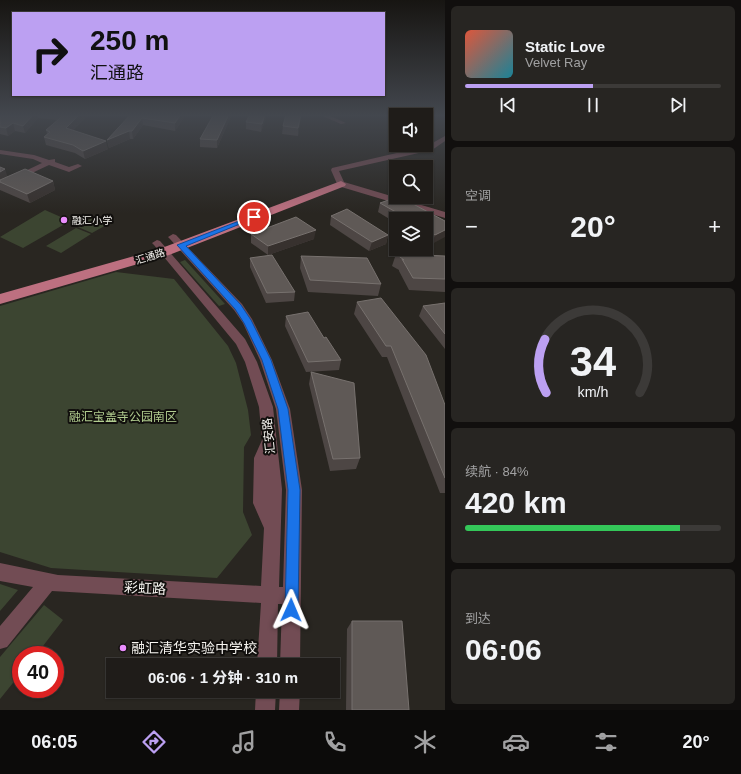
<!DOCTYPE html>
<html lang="zh">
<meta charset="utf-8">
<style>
body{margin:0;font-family:Helvetica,"Noto Sans SC",sans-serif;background:#272522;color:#f1f3f6;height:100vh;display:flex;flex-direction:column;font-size:15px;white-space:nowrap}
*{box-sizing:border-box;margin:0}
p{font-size:13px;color:#a1a1a2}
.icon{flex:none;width:22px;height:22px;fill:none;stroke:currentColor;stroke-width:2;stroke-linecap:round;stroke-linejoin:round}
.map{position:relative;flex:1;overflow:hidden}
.sheet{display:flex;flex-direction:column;gap:6px;padding:6px;background:#110f0e;width:296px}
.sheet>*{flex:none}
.hud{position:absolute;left:12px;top:12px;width:373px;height:84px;border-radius:0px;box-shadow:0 1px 3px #0004,0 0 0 1px #3c3a38;background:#bca0f2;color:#111;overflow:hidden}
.tools{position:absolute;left:389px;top:108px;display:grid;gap:8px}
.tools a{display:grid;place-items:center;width:44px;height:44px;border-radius:0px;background:#1f1c19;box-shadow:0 1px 3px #0004,0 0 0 1px #3c3a38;font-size:20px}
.speed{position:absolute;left:12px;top:646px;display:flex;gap:8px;font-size:20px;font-weight:700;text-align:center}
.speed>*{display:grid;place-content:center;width:52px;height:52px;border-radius:50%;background:#1f1c19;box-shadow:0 1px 3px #0004,0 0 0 1px #3c3a38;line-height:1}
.speed .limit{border:6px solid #d22;background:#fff;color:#111}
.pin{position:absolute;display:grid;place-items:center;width:34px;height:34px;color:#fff;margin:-17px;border:2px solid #fff;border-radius:50%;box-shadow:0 1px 4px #0007}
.me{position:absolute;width:44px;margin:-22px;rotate:1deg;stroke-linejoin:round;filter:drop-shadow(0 0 3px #0008)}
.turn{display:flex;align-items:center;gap:14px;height:84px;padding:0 12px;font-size:18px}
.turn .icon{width:52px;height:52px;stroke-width:2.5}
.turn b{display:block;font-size:28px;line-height:34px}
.big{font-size:30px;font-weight:700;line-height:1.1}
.sheet .tile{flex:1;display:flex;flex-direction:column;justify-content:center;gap:6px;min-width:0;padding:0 14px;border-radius:6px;background:#272522}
.sheet .dial{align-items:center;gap:0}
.dial svg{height:104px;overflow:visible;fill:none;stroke:#3c3a38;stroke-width:7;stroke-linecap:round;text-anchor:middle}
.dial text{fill:#f1f3f6;stroke:none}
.song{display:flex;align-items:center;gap:12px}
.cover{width:48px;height:48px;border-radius:6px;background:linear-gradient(135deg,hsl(10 70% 55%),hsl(190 70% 35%))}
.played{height:4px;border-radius:2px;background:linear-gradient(90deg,#bca0f2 50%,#3c3a38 50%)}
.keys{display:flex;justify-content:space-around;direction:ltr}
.heat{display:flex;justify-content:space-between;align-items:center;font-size:22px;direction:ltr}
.charge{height:6px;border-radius:3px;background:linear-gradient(90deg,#34c759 84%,#3c3a38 0)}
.trip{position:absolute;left:106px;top:658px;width:234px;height:40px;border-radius:0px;background:#1f1c19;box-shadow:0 1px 3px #0004,0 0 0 1px #3c3a38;font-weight:700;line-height:40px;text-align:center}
.dock{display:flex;height:64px;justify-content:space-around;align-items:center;background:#0c0b0a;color:#a1a1a2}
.dock .icon{width:28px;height:28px}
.dock .on{color:#bca0f2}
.dock b{font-size:18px;color:#f1f3f6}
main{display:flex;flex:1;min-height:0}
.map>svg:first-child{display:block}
</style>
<main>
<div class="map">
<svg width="445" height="710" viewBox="0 0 445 710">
<rect width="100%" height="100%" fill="#292621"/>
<path fill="#3c4531" d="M45,210L70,221L23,248L0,237Z
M93,217L108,224L92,233L78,227Z
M76,228L91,234L61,253L46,246Z
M185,260L225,304L219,306L180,262Z
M116,272L174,279L228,346L236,363L248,410L251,435L244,447L243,512L252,535L217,578L51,568L0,552V306Z
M0,584L18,590L0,611Z
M44,605L63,620L36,655H21V673L0,699V657Z"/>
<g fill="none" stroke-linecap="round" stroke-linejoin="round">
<path fill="#724c54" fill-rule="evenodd" d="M318,114H326L346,123L341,124Z
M445,136V141L432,150L339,171L344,182L445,212V218L338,186L331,170L332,168L427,146Z
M0,150L34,155L49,160L55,159V162L69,167L78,164L82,166L69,172L49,165L0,188V183L42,163L33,159L0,154Z
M173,234L176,235L242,304L252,319L272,360L290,409L302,490L300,665H280L282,604H278L277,665H257L261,603L52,591L7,647L0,649V626L33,587L0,581V563L58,575L261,586L264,528L253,503L254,458L262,440L259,407L245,362L236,344L154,245L152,243L157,240L160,241L245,339L257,362L273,407L282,489L279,587H283L286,490L276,409L260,360L243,323L234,310L170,239L168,237Z
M256,691H276L275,710H255Z
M280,691H300L299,710H279Z"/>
<path fill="#bd7080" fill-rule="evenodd" d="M341,181L346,184L345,186L169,255L0,304V294L159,249Z"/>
</g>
<path fill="#4d4644" d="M0,114H89L73,130L108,149L85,159L75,153L46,145L44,137L47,134L46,130L57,120L38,118L25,133L15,131L8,136L0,134Z
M131,114H186L175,131L143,125L133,139H130L109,148L107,140Z
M214,114H232L217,148L200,147V139Z
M250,114H267L261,132L246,129V122Z
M301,114L298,136L282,134L283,126Z
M0,167L7,177L53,181L55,190L30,203L0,190Z
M380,203L445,221L432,244L426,240V219H396V223L378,212Z
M331,216L388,235L386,244L369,251L330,225Z
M251,234L314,239L268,255L251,243Z
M396,254L445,256V292L409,290L399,271V270L392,266Z
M301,256L381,284L378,296L308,292L300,268Z
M250,258L295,292L294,301L266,303L250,267Z
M357,302L445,405V493H440L387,357H382L354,314Z
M445,303V349L419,316L423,306Z
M286,316L324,338L341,360L339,370L306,372L285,326Z
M311,372L360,458L356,469L330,471L309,384Z
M352,621L409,710H346L347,629Z"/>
<path fill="#37312e" d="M34,114H37L38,118L25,133L23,126Z
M80,114H89L67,136L66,128Z
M181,114H186L175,131V123Z
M229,114H232L217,148V140Z
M265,114H267V115L261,132L262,124Z
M301,114V117L298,136V128Z
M142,118L143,125L133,139L132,131Z
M13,123L15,131L8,136L6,128Z
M129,131L130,139L109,148L107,140Z
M106,141L108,149L85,159L83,151Z
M5,169L8,178L0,181V172Z
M53,181L55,190L30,203L27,194Z
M316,230L314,239L268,255V246Z
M445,230V237L432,244L435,235Z
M388,235L386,244L369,251L372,242Z"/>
<path fill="#5f5956" stroke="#77716e" d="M0,114H34L23,126L13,123L6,128L0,127Z
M65,114H80L66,128L106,141L83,151L73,145L44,137L50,132L46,130Z
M131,114H181L175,123L142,118L132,131H129L107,140Z
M214,114H229L217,140L200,139Z
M250,114H265L262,124L246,122Z
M286,114H301L298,128L283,126Z
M0,167L5,169L0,172Z
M25,169L53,181L27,194L0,182V180Z
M397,197H400L445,221V230L435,235L426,229V219H408L380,203Z
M347,209L388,235L372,242L331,216Z
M296,217L316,230L268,246L251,234Z
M396,254L445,256V279L413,278L402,259L404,260Z
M272,255L295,292L267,293L250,258Z
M301,256L367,258L381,284L310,280Z
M381,298L426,355L445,405V478L391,346H386L357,302Z
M445,303V334L423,306Z
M308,312L324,338L326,337L341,360L308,362L286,316Z
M311,372L354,383L360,458L333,459Z
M352,621H402L409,710H352Z"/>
<linearGradient id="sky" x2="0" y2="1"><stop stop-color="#171512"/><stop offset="0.54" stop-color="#43474e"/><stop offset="1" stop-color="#43474e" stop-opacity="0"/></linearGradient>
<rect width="445" height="213" fill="url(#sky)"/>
<path fill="#1a73e8" stroke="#114b97" d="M252,216L257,217L186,246L241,305L251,320L271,360L288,409L300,490L298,610L296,615L291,617L286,615L285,610L288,490L278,409L262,360L244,323L235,309L177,245Z"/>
<g fill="#ea8dfd" stroke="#110f0d" stroke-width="1.5">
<circle cx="64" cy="220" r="4"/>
<circle cx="123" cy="648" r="4"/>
</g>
<g text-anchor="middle" stroke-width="4" stroke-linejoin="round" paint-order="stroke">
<g font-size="10" fill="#f6f4f0" stroke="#110f0d" text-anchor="start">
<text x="72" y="224">融汇小学</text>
</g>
<g font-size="10" fill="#f6f4f0" stroke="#110f0d">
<text transform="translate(150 256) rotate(-17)" y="4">汇通路</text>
</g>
<g font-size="12" fill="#b2cd90" stroke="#110f0d">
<text x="123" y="421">融汇宝盖寺公园南区</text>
</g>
<g font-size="12" fill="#f6f4f0" stroke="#110f0d">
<text transform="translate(269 436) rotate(-96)" y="4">汇安路</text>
</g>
<g font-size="14" fill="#f6f4f0" stroke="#110f0d">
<text transform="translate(145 588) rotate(3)" y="5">彩虹路</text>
</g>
<g font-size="14" fill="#f6f4f0" stroke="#110f0d" text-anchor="start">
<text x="131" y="653">融汇清华实验中学校</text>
</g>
</g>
</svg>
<div class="tools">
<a><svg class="icon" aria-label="sound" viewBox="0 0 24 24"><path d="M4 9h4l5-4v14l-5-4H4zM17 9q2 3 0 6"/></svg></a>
<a><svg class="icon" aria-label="search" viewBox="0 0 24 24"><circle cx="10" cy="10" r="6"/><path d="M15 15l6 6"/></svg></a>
<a><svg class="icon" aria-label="layers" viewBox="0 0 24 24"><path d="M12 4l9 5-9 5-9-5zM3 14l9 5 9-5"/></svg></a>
</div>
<div class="speed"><div class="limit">40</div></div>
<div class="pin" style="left:254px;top:217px;background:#d93025"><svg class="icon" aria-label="arrive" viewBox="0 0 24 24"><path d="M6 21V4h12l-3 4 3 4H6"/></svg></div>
<svg class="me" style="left:291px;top:610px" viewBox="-20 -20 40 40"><path d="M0-17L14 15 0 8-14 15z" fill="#1a73e8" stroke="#fff" stroke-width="4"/></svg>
<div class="trip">06:06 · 1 分钟 · 310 m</div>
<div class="hud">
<div class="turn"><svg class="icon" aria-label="right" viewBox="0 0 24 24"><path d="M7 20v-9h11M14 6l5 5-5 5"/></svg><div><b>250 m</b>汇通路</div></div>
</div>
</div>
<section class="sheet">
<div class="tile">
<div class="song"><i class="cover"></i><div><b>Static Love</b><p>Velvet Ray</p></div></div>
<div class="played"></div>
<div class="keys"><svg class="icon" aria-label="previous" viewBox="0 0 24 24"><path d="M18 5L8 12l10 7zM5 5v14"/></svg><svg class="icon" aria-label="pause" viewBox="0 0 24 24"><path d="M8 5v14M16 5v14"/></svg><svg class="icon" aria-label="next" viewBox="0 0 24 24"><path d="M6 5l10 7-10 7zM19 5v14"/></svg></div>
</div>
<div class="tile"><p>空调</p>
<div class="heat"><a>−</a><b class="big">20°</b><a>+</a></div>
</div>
<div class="tile dial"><svg viewBox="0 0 100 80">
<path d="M14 69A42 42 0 1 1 86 69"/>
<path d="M14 69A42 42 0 0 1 13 28" stroke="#bca0f2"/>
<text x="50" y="56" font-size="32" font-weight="700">34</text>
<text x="50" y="72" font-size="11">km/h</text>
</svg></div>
<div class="tile"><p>续航 · 84%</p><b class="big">420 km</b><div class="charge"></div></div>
<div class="tile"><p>到达</p><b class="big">06:06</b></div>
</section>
</main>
<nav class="dock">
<b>06:05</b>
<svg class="icon on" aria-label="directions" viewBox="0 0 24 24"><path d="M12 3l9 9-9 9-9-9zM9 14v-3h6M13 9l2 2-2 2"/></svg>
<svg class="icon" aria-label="music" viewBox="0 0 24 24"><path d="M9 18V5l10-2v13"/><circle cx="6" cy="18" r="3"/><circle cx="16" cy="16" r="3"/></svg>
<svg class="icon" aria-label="phone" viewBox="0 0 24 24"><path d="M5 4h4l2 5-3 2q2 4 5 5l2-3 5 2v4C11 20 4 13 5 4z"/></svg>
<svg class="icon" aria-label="climate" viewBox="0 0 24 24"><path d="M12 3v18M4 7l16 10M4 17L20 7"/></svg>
<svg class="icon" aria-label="car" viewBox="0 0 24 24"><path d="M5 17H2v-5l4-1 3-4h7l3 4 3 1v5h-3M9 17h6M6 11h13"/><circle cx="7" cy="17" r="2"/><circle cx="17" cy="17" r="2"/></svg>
<svg class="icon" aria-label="filters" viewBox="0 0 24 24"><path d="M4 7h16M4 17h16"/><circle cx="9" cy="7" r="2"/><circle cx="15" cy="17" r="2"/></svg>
<b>20°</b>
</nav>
